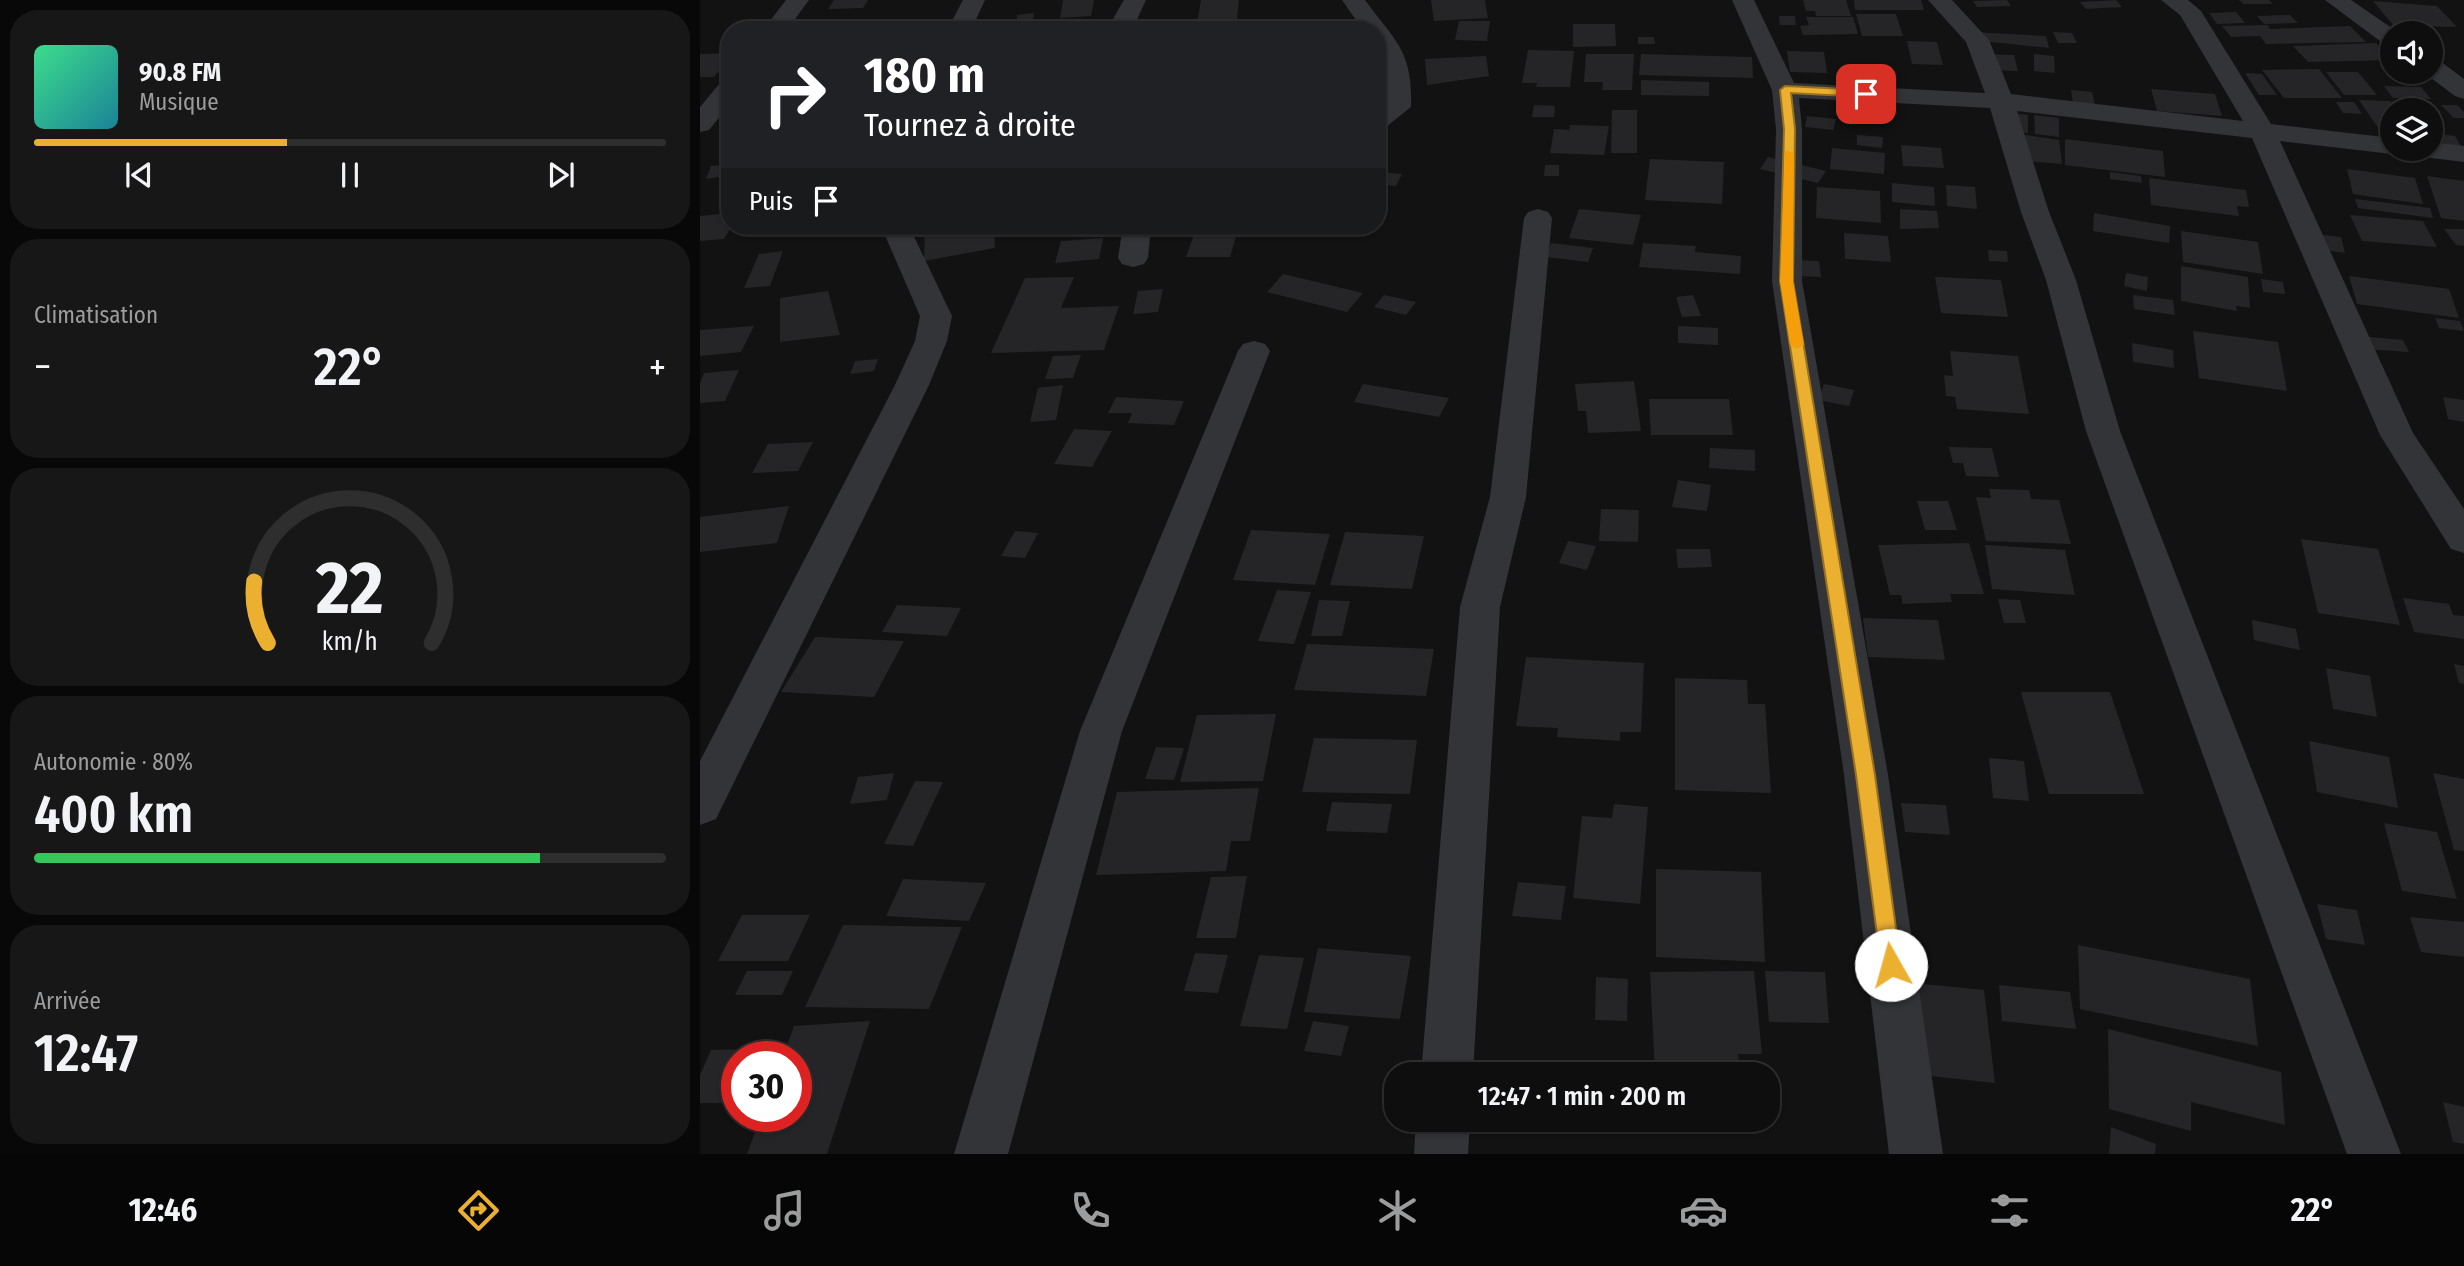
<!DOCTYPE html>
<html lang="fr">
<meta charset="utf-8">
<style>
body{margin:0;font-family:"Fira Sans Condensed",sans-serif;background:#171717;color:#f1f3f6;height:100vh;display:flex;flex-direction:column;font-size:26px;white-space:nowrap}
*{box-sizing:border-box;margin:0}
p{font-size:23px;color:#9b9c9e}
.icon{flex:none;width:38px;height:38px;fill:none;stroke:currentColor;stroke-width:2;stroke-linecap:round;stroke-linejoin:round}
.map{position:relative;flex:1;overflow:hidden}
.details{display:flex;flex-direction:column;gap:10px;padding:10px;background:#080808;width:700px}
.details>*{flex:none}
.banner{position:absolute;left:21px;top:21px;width:665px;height:214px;border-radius:28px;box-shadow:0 2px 5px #0004,0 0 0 2px #2e2e2e;background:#202124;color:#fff;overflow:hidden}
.buttons{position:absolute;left:1680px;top:21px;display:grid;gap:14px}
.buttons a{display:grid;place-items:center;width:63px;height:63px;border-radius:50%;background:#0e0e0e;box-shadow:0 2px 5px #0004,0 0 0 2px #2e2e2e;font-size:35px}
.speed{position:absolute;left:21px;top:1041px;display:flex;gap:14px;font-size:35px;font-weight:700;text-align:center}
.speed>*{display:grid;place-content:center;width:91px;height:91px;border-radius:50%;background:#0e0e0e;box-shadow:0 2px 5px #0004,0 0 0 2px #2e2e2e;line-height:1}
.speed .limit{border:10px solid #d22;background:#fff;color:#111}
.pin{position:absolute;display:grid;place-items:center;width:60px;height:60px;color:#fff;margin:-30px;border-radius:14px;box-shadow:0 4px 10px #0006}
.me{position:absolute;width:77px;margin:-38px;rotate:353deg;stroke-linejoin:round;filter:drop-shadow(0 0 5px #0008)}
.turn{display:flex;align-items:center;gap:24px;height:147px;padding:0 28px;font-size:32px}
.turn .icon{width:91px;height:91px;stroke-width:2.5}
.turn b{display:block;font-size:49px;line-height:60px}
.then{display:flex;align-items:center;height:66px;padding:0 28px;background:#0003;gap:14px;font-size:26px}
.big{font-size:52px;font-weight:600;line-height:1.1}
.details .tile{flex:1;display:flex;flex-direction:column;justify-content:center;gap:10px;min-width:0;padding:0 24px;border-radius:28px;background:#171717}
.details .dial{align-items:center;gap:0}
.dial svg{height:182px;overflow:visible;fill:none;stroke:#2e2e2e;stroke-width:7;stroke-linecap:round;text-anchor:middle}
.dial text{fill:#f1f3f6;stroke:none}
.song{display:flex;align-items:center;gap:21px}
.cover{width:84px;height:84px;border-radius:10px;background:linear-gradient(135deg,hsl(150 70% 55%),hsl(190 70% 35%))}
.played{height:7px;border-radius:4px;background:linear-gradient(90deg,#ecb031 40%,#2e2e2e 40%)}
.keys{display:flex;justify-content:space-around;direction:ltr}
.heat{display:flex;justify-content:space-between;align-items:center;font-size:38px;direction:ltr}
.charge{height:10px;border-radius:5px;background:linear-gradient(90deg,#34c759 80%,#2e2e2e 0)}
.trip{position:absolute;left:684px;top:1062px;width:396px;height:70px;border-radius:28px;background:#0e0e0e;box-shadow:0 2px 5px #0004,0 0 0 2px #2e2e2e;font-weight:600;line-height:70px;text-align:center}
.tab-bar{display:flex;height:112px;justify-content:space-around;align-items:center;background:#060606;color:#9b9c9e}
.tab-bar .icon{width:49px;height:49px}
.tab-bar .active{color:#ecb031}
.tab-bar b{font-size:32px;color:#f1f3f6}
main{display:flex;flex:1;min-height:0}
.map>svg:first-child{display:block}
</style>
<main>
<section class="details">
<div class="tile">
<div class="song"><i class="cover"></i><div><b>90.8 FM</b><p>Musique</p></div></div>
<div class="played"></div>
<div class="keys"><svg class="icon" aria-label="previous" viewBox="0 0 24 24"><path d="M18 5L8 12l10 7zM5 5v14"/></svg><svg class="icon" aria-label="pause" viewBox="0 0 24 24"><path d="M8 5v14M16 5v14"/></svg><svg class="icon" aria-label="next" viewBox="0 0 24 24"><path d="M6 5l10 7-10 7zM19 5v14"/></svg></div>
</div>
<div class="tile"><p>Climatisation</p>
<div class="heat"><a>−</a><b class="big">22°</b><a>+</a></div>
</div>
<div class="tile dial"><svg viewBox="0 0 100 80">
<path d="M14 69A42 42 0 1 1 86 69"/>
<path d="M14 69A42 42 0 0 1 8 42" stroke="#ecb031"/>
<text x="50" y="56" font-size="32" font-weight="700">22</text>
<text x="50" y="72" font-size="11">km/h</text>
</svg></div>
<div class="tile"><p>Autonomie · 80%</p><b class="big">400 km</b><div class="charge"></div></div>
<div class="tile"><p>Arrivée</p><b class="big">12:47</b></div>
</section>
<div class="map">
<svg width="1764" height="1154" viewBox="0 0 1764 1154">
<rect width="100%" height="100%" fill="#121213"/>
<path fill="#252527" d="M134,0H168L163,8L128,9Z
M363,0H394L391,16L360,18Z
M501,0H539L536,28L496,30Z
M731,0H785L788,18L734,21Z
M1103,0H1146L1151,16H1116L1115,11H1106Z
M1154,0H1221L1224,10H1155Z
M1307,0L1311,6L1277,7L1273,1Z
M1416,0L1422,7L1386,9L1380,2Z
M1539,0H1569L1573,4H1543Z
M1673,1L1737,6L1757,27L1694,26Z
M1536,12L1545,23L1517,24L1509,13Z
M334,13L332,25L316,27L317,15Z
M1156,14H1196L1203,36H1162Z
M1590,15L1598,23L1564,24L1557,16Z
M1079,16H1095L1096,25H1080Z
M1106,17H1153L1158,34L1103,35L1100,26L1109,25Z
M759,21H790L787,41L755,40Z
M490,22L489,29L472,30L473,24Z
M197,23L194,30H165L167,26Z
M873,24H915L916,46L873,47Z
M1568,25L1570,29L1650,26L1666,42L1566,44L1560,36L1531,37L1522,26Z
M1271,32L1346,36L1349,48L1272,40Z
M1353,32L1372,33L1377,43H1358Z
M938,37H954L955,44H938Z
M1207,41L1237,42L1243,65L1212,64Z
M1676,43L1692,60L1608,62L1593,46Z
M828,50L874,51L870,87H836L837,83H822Z
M1087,51L1124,52L1127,73L1090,72Z
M30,53V59L14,77H0V54Z
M886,54H934L932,90H902L903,82H884Z
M941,54L1052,57L1053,78L939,75Z
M1280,54L1314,55L1318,71L1284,70Z
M1334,54L1354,56L1355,73L1334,71Z
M786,56L789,76L727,85L725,59Z
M1619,69L1642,98H1584L1562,70Z
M1626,72H1658L1677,95H1644Z
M1545,73L1562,74L1577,95H1559Z
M941,80L1009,82V96L941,95Z
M1684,86L1721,87L1731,99L1693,98Z
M1451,89L1515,94L1522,116L1457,111Z
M1371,90L1392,92L1395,105L1373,103Z
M1659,100L1690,101L1697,110H1692V135H1683Z
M1636,102H1654L1662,114L1643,113Z
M834,105L855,106L854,117H832Z
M1741,105H1757L1764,112V118H1754Z
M912,110H937V153H911Z
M1305,112L1328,115V133L1304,131Z
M1334,115L1359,118V137L1335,134Z
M1107,116L1136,119L1133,130L1105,127Z
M870,125L909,126L904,155L850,153L854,129L869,130Z
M1313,133L1359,140L1362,164L1315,160Z
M1731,133L1755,136L1761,146L1731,143Z
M1157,135L1183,137L1182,148L1157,145Z
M1365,139L1463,151L1465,177L1365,165Z
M1201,145L1241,148L1244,168L1203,166Z
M1132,148L1185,153L1184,174L1130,169Z
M1068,157L1126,171L1118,183L1060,169Z
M950,159L1024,162L1022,204L945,200Z
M30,164L25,176L6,179L11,166Z
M845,165H859V176H844Z
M1647,169L1715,178L1723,204L1653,194Z
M677,172L702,174L696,186L677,184Z
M1410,172L1441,176L1442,183L1410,179Z
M1727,176L1764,181V221L1741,218Z
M1449,178L1546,190L1549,207L1537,206L1539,216L1451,205Z
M1192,183L1234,187L1235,206L1192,202Z
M1246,185L1275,187L1277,209L1247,206Z
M1117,187L1180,191L1181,223L1116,218Z
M1655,199L1730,208L1733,218L1658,208Z
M879,209L941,215L933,245L869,238Z
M1200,209L1237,211L1239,228L1200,229Z
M30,213L32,226L24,239L0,241V216Z
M1394,213L1470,226L1469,243L1393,231Z
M1650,215L1723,221L1737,247L1662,241Z
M225,226H294L295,248L224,261Z
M497,226H539L530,257H486Z
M620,226H659L653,233Z
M1744,229H1764V246L1756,245Z
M1481,231L1558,242L1563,274L1483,262Z
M1144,233L1188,236L1191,262L1145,259Z
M1614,234L1641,237L1645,253L1617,249Z
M403,238L399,259L355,263L361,241Z
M851,243L893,248L888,262L846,257Z
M943,243L996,246L995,252L1041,256L1040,274L939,267Z
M1288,250L1307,251L1308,262L1289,261Z
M83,251L70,286L44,288L59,254Z
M1073,259L1119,261L1121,277L1073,275Z
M1481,266L1548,277L1550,308L1536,306L1537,311L1481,301Z
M1426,273L1448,277L1447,291L1424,286Z
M583,274L663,293L647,312L567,292Z
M1649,276L1749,289L1759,318L1657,304Z
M374,277L361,308L419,306L404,350L291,353L325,278Z
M1235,277L1301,280L1308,317L1241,313Z
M1561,279L1583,282L1585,294L1563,292Z
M463,289L458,312L433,314L438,291Z
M128,291L140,335L80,342V298Z
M684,295L716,302L706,315L674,307Z
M993,295L1001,316L982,317L976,297Z
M1433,295L1473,300L1475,315L1434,309Z
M1735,318L1760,321L1764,331L1739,328Z
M54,326L41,352L0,356V330Z
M978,326L1018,328V345L978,343Z
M1493,331L1578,342L1587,391L1499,378Z
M1659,336L1703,340L1709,352L1665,349Z
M1432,343L1473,350L1474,368L1433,362Z
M1250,351L1318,356L1329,414L1257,409L1255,397L1246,396L1244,375L1253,376Z
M381,355L373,378L345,379L353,356Z
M178,359L174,371L150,374L155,361Z
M39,370L25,401L0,403V383L4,373Z
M934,381L941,431L888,433L886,411H878L875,384Z
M663,384L749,398L739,417L654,402Z
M1124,384L1154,390L1149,406L1118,400Z
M363,385L356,420L330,422L338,388Z
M416,397L484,401L474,425L428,423L432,413H408Z
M1743,397L1764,400V422L1748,419Z
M949,399H1029L1033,435H951Z
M374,429L412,431L392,467L354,464Z
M113,442L98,471L52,473L68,444Z
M1249,447L1292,448L1299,477L1266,476L1263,463H1253Z
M1010,448L1055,450V471L1009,468Z
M978,480L1011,485L1007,511L972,507Z
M1289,489L1329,490L1331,499L1359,500L1371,544L1286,541L1276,497L1291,498Z
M1217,501H1248L1257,530H1225Z
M89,506L77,543L0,552V517Z
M901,509L939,510L938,542L899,541Z
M551,530L630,534L615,585L533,580Z
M315,531L338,533L325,558L301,556Z
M645,532L724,536L712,589L630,585Z
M1601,539L1678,549L1700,625L1618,613Z
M868,541L896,546L887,570L859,563Z
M1269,543L1284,594H1250L1252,602L1203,604L1201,595H1190L1178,545Z
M1285,545L1365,550L1375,595L1292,589Z
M976,549H1010L1012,567L978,568Z
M577,590L611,592L594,644L558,641Z
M1703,598L1749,604L1753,615L1764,616V639L1714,632Z
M1298,599L1320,600L1326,623H1304Z
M619,600L650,601L642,636H611Z
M197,605L261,608L247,636L182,632Z
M1163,618L1238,620L1245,660L1168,657Z
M1552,620L1596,629L1600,650L1554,640Z
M115,637L204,641L174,697L81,692Z
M607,644L734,649L726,696L594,690Z
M826,657L944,663L941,732H920V741L857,737L858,728L816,726Z
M1754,664L1764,666V684L1759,683Z
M1626,668L1670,676L1677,717L1633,709Z
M975,678L1047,680L1048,704H1065L1071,793L975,790Z
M1321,692H1410L1444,794H1349Z
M576,714L563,781L480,782L497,715Z
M614,738L717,740L710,794L602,792Z
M1609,741L1689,757L1698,808L1617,792Z
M456,747L484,748L474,780L445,779Z
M1289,758L1324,761L1329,801L1293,798Z
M194,773L187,800L150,804L158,777Z
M1733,773L1764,779V851L1754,850Z
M215,781L243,782L213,846L184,844Z
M559,788L550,841H531L526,871L396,875L417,792Z
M632,802L692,804L687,833L626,831Z
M1201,803L1246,805L1250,835L1205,832Z
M914,804L948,807L940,904L873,898L882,816L912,818Z
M1684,823L1737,832L1757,899L1702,891Z
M956,869L1061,872L1065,962L956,957Z
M547,876L536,938H496L511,877Z
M203,879L286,883L269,921L186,916Z
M818,882L866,886L861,920L812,916Z
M1617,904L1657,910L1665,945L1626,939Z
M42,915H110L88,961H18Z
M1710,917L1764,922V957L1721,952Z
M143,925L262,927L229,1009L105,1007Z
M1378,945L1550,979L1558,1046L1380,1009Z
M618,948L711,956L700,1019L604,1012Z
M495,953L528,955L518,993L484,991Z
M559,955L604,958L587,1029L540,1026Z
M47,971H93L82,995H35Z
M1054,971L1062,1054H1038L1040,1074H955L950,972Z
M1065,971L1125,972L1129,1023L1069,1022Z
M896,977L928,979L927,1021L895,1020Z
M1214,983L1284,990L1295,1083L1222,1075Z
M1299,985L1370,992L1376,1029L1302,1021Z
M170,1021L127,1154H47L61,1116H96V1057H83L94,1026Z
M613,1021L649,1026L641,1056L604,1051Z
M1408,1029L1581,1072L1585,1125L1491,1102V1131L1409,1109Z
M51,1049L47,1057H37V1082L28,1103H0V1075L11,1050Z
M1743,1102L1764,1107V1144L1753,1142Z
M957,1120H1044L1045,1128L957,1127Z
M1411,1127L1456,1144L1455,1154H1409Z"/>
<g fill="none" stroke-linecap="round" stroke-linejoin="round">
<path fill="#333438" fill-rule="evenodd" d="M86,0H109L87,30H63Z
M263,0H285L271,30H247Z
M424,0H446L438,17L436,30H412L414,17Z
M642,0H665C696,42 713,51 711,107L686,127L677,129V109L685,104C686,92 688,80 686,69C683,52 677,48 677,30H663Z
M1032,0H1054L1094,83L1285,93L1266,42L1228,0H1252L1289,40L1311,94L1543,121L1480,15L1461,0H1488L1501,11L1571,124L1692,138V149H1731V142L1764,146V162L1707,155L1703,150L1692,154L1580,141L1713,433L1764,509V553L1751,549L1680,435L1552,138L1317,111L1349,212L1376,280L1420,431L1701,1154H1647L1386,431L1346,280L1321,212L1290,108L1099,98L1102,129V281L1188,775L1243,1154H1189L1144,775L1072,281L1076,129L1072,90Z
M1625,0H1651L1699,33H1692V46L1684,44Z
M1731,59L1740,61L1764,79V99L1755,96L1723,72H1731Z
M30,80V104L9,130L0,132V107L21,82Z
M838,209L848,212L852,218L826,497L800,607L773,1074H721L760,607L790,497L824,218L828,212Z
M181,226H209L252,316L247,341L229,385L16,819L0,825V761L195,385L215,341L220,316Z
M423,226H451L448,258L444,264L433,267L422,264L418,258Z
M554,341L565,344L570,351L422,731L308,1154H254L380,731L538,351L543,344Z
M716,1120H770L768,1154H714Z"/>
</g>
<path fill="#ecb031" stroke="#997220" stroke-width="2" d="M1085,86L1166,90L1171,94L1166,97L1091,93L1095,129L1093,281L1175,775L1201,965L1198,972L1191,975L1184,972L1181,965L1156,775L1080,281L1084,129L1080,90Z"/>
<path fill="#f59e0b" d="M1085,150L1094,153L1093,281L1104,345L1097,349L1090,345L1080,281Z"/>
</svg>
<div class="buttons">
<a><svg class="icon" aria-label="sound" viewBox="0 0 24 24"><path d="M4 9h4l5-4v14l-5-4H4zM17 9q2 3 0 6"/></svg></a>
<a><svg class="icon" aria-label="layers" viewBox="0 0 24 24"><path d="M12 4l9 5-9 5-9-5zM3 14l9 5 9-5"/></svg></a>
</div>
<div class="speed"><div class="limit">30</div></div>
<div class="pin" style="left:1166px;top:94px;background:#d93025"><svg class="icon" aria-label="arrive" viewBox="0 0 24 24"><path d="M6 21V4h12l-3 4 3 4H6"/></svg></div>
<svg class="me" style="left:1191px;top:965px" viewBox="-20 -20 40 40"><circle r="19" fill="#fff"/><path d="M0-13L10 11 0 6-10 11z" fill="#ecb031"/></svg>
<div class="trip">12:47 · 1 min · 200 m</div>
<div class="banner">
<div class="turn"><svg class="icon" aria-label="right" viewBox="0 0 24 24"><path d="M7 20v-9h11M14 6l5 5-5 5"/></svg><div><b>180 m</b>Tournez à droite</div></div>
<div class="then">Puis<svg class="icon" aria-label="arrive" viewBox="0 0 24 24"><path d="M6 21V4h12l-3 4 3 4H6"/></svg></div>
</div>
</div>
</main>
<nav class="tab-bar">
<b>12:46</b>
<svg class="icon active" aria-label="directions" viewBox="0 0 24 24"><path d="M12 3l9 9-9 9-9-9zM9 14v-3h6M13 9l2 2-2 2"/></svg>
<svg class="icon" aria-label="music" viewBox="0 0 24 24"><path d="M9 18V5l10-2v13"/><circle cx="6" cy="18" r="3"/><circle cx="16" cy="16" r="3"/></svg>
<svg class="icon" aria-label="phone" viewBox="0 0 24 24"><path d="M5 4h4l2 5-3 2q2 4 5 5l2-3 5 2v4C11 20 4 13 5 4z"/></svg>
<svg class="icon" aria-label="climate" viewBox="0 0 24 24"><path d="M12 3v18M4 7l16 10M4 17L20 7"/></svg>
<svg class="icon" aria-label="car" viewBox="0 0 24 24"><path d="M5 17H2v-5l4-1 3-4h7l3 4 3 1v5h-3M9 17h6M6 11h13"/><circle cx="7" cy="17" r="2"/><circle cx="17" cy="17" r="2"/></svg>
<svg class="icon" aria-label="filters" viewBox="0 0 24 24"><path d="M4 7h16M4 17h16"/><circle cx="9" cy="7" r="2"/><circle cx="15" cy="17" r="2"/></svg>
<b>22°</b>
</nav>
